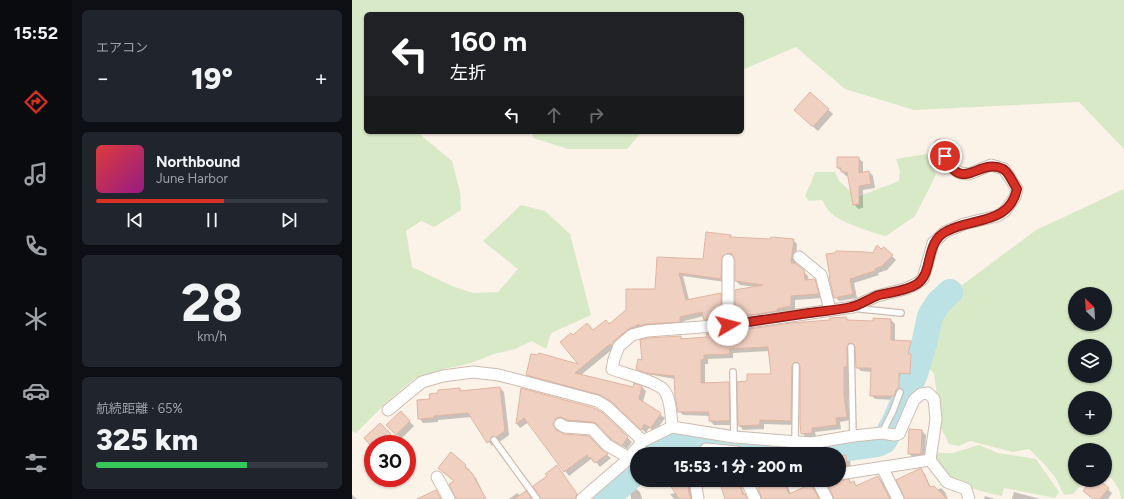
<!DOCTYPE html>
<html lang="ja">
<meta charset="utf-8">
<style>
body{margin:0;font-family:Figtree,"Noto Sans JP",sans-serif;background:#20242c;color:#f1f3f6;height:100vh;display:flex;flex-direction:column;font-size:15px;white-space:nowrap}
*{box-sizing:border-box;margin:0}
p{font-size:13px;color:#9ea1a6}
.icon{flex:none;width:22px;height:22px;fill:none;stroke:currentColor;stroke-width:2;stroke-linecap:round;stroke-linejoin:round}
.map{position:relative;flex:1;overflow:hidden}
.details{display:flex;flex-direction:column;gap:10px;padding:10px;background:#0d0f14;width:280px}
.details>*{flex:none}
.top-card{position:absolute;left:12px;top:12px;width:380px;height:122px;border-radius:6px;box-shadow:0 1px 3px #0004;background:#202124;color:#fff;overflow:hidden}
.needle{width:26px;rotate:335deg}
.buttons{position:absolute;left:716px;top:287px;display:grid;gap:8px}
.buttons a{display:grid;place-items:center;width:44px;height:44px;border-radius:50%;background:#171b24;box-shadow:0 1px 3px #0004;font-size:20px}
.speed{position:absolute;left:12px;top:435px;display:flex;gap:8px;font-size:20px;font-weight:700;text-align:center}
.speed>*{display:grid;place-content:center;width:52px;height:52px;border-radius:50%;background:#171b24;box-shadow:0 1px 3px #0004;line-height:1}
.speed .limit{border:6px solid #d22;background:#fff;color:#111}
.pin{position:absolute;display:grid;place-items:center;width:34px;height:34px;color:#fff;margin:-17px;border:2px solid #fff;border-radius:50%;box-shadow:0 1px 4px #0007}
.me{position:absolute;width:44px;margin:-22px;rotate:82deg;stroke-linejoin:round;filter:drop-shadow(0 0 3px #0008)}
.turn{display:flex;align-items:center;gap:14px;height:84px;padding:0 20px;font-size:18px}
.turn .icon{width:52px;height:52px;stroke-width:2.5}
.turn b{display:block;font-size:28px;line-height:34px}
.lanes{display:flex;align-items:center;height:38px;padding:0 20px;background:#0003;justify-content:center;gap:20px;direction:ltr}
.lanes .off{opacity:.35}
.big{font-size:30px;font-weight:800;line-height:1.1}
.details .widget{flex:1;display:flex;flex-direction:column;justify-content:center;gap:6px;min-width:0;padding:0 14px;border-radius:6px;background:#20242c}
.details .dial{align-items:center;gap:0}
.dial b{font-size:52px;line-height:1}
.song{display:flex;align-items:center;gap:12px}
.cover{width:48px;height:48px;border-radius:6px;background:linear-gradient(135deg,hsl(0 70% 55%),hsl(310 70% 35%))}
.played{height:4px;border-radius:2px;background:linear-gradient(90deg,#d93025 55%,#363941 55%)}
.keys{display:flex;justify-content:space-around;direction:ltr}
.heat{display:flex;justify-content:space-between;align-items:center;font-size:22px;direction:ltr}
.charge{height:6px;border-radius:3px;background:linear-gradient(90deg,#34c759 65%,#363941 0)}
.trip{position:absolute;left:278px;top:447px;width:216px;height:40px;border-radius:20px;background:#171b24;box-shadow:0 1px 3px #0004;font-weight:800;line-height:40px;text-align:center}
main{display:flex;flex:1;min-height:0}
.tab-bar{display:flex;flex-direction:column;width:72px;justify-content:space-around;align-items:center;background:#090b0e;color:#9ea1a6}
.tab-bar .icon{width:28px;height:28px}
.tab-bar .active{color:#d93025}
.tab-bar b{font-size:18px;color:#f1f3f6}
.map>svg:first-child{display:block}
</style>
<main>
<nav class="tab-bar">
<b>15:52</b>
<svg class="icon active" aria-label="directions" viewBox="0 0 24 24"><path d="M12 3l9 9-9 9-9-9zM9 14v-3h6M13 9l2 2-2 2"/></svg>
<svg class="icon" aria-label="music" viewBox="0 0 24 24"><path d="M9 18V5l10-2v13"/><circle cx="6" cy="18" r="3"/><circle cx="16" cy="16" r="3"/></svg>
<svg class="icon" aria-label="phone" viewBox="0 0 24 24"><path d="M5 4h4l2 5-3 2q2 4 5 5l2-3 5 2v4C11 20 4 13 5 4z"/></svg>
<svg class="icon" aria-label="climate" viewBox="0 0 24 24"><path d="M12 3v18M4 7l16 10M4 17L20 7"/></svg>
<svg class="icon" aria-label="car" viewBox="0 0 24 24"><path d="M5 17H2v-5l4-1 3-4h7l3 4 3 1v5h-3M9 17h6M6 11h13"/><circle cx="7" cy="17" r="2"/><circle cx="17" cy="17" r="2"/></svg>
<svg class="icon" aria-label="filters" viewBox="0 0 24 24"><path d="M4 7h16M4 17h16"/><circle cx="9" cy="7" r="2"/><circle cx="15" cy="17" r="2"/></svg>
</nav>
<section class="details">
<div class="widget"><p>エアコン</p>
<div class="heat"><a>−</a><b class="big">19°</b><a>+</a></div>
</div>
<div class="widget">
<div class="song"><i class="cover"></i><div><b>Northbound</b><p>June Harbor</p></div></div>
<div class="played"></div>
<div class="keys"><svg class="icon" aria-label="previous" viewBox="0 0 24 24"><path d="M18 5L8 12l10 7zM5 5v14"/></svg><svg class="icon" aria-label="pause" viewBox="0 0 24 24"><path d="M8 5v14M16 5v14"/></svg><svg class="icon" aria-label="next" viewBox="0 0 24 24"><path d="M6 5l10 7-10 7zM19 5v14"/></svg></div>
</div>
<div class="widget dial"><b>28</b><p>km/h</p></div>
<div class="widget"><p>航続距離 · 65%</p><b class="big">325 km</b><div class="charge"></div></div>
</section>
<div class="map">
<svg width="772" height="499" viewBox="0 0 772 499">
<rect width="100%" height="100%" fill="#fbf2e8"/>
<path fill="#d8e9c7" fill-rule="evenodd" d="M0,0H772V149L727,102L562,110L493,89L444,47L390,70V14H14V132H65L100,161L108,192L109,210L82,227L69,221L54,231L60,267L100,286L121,293L146,292L166,269L131,241L169,205L193,211L218,234L239,315L199,333L194,349L180,341L163,349L142,354L116,364L91,369L62,379L34,403L4,433L0,431Z
M180,132H290L275,149H216L181,138Z
M575,154L584,175L563,216L534,236C519,232 489,223 479,213C475,210 473,204 470,200L457,201L453,196L459,183L463,172H483L488,182L505,197L547,181L548,171L544,159Z
M772,189V499H769C768,487 762,480 753,473V450H723V480H734L721,494L712,495L703,477L693,465L677,449L661,452L618,441L607,446L597,444L589,428L582,373C573,366 569,365 572,352L564,344L566,334L572,325L570,315L684,230ZM723,294H753V324H723ZM723,346H753V376H723ZM723,398H753V428H723Z
M627,445L646,453L684,459L707,492L703,498L652,488L650,496C631,492 578,480 584,453H601Z"/>
<path fill="#0003" d="M458,93L481,114L466,131L447,114Z
M506,158L511,162V173L517,172L521,176L523,188L511,190V208L506,209L502,204L496,176H494L486,168Z
M378,236L381,238L441,240L445,244L444,264L456,276L457,281L462,280L467,284L470,298L443,300V310L388,321L384,317L404,287L388,285L384,281L383,258H377L373,282L331,276L337,300L369,294L373,298V322L357,324L353,319L352,316L332,321V325L299,328L263,347L229,375L282,388L283,385L290,387L294,391L291,402L313,418L303,432L297,428L294,433L265,406L252,398L179,379L175,375L229,366L221,336L241,331L258,325L304,290L306,258L352,260Z
M532,248L544,260L535,270L526,273L527,275L502,283L505,298L487,301L483,297L478,278Z
M494,318L498,321L522,323L539,320L543,324V341L558,342L562,346L560,357L563,360L562,378L551,377L550,392L546,400L523,399L519,395L520,372L509,371L505,367L504,347L501,348L499,371H496V400L498,420L488,422L489,429L463,432L464,437H454L450,433L449,366H446L443,425L412,424V429L391,430L387,425L396,382L420,375L418,351L381,353V358L356,359V364H353V384L376,383L381,387V425H362L358,421V416L331,415L327,411L323,379L289,373L285,369L291,361L329,337L332,340L356,338L479,321Z
M148,388L152,392L157,435L149,441L144,440L140,446L120,417L86,420V422L71,423L67,418L79,400L108,389L111,392Z
M170,390L250,413L280,442L275,449L265,443L250,428L246,426L220,424L213,421L208,422L205,429L206,432L250,451L259,458L248,467L243,461L241,462L239,459L217,476L177,422L168,428L165,424Z
M49,413L62,426L49,439L36,425Z
M28,424L43,439L38,444H21V446L13,438Z
M570,431L574,435L573,458H561L557,453Z
M493,454L498,458L499,470L487,473V455Z
M113,466L118,470L117,471L124,478L134,499H104L103,482Z
M205,466L209,471L228,499H190L196,477Z
M569,470L573,474L579,488L585,490L589,488L593,492L596,499H554Z
M526,477L530,481L539,499H482V495L473,480H484L488,482L497,481L500,483L501,482L506,486Z
M327,480H335L340,487L341,493L339,494L341,499H322L318,494L324,493Z
M368,480H386L395,499H373H374Z
M427,480H431L434,483L439,494L459,484L463,489L468,499H416Z
M741,480H745L760,493L756,499H741L732,491Z
M283,488L288,492L290,499H279L278,489Z
M662,492L688,499H660Z
M165,493L169,496L180,499H157Z
M0,495L5,499H0Z
M633,496L643,499H632Z"/>
<g fill="none" stroke-linecap="round" stroke-linejoin="round">
<path stroke="#bde2e5" stroke-width="26" d="M303,454L320,445L344,438L442,451L466,452L525,444L532,441L542,423L563,374L573,340L578,316L587,302L598,292
M254,499L285,471"/>
</g>
<path fill="#f0d0c1" stroke="#e1b5a2" d="M458,92L477,109L461,127L442,110Z
M485,157H507V173L517,171L519,184L507,186V204L501,205L495,172H489V168H485Z
M354,232L379,235L378,237L418,239L419,237L442,239L439,263H443L452,270L453,280L463,279L467,294L439,296V306L425,309V311L383,317V290L411,285L383,281V260L380,254L376,253L370,257L369,279L327,273L334,300L369,293V318L352,320L350,312L328,317V322L294,324L287,326V324L275,330L262,341L260,346L258,344L223,373L281,387L282,383L290,386L287,399L309,413L299,428L292,424L289,430L260,402L248,395L174,375L179,354L185,355L187,353L226,364L208,342L219,333L221,335L235,323L241,330L254,320L257,324L274,310V289H303L305,257L351,259Z
M525,245L529,249L532,247L541,255L530,266L523,269V271L498,279L501,294L482,298L477,277H478L474,254L483,253L484,251L514,252L521,253Z
M494,317L495,320L521,321V318L539,319V340L559,341L556,354H559L558,374L547,373V388L544,390L542,396H518L519,368H504L503,347L501,344L497,343L495,347V367H492V395L495,417L484,418L485,425L460,428V433L449,434L448,421V366L447,364L444,362L442,363L440,366L439,421L408,420V425L386,426L385,382L395,381V374H419L416,347L377,349L378,354L352,355V360H349V383L377,382L378,421H357V412H326L323,397L322,376L294,373L284,369L286,359L290,360L288,340L296,338L329,336V339L355,337L354,334L377,332L439,323L478,320V318Z
M148,387L153,431L144,437L140,436L138,441L135,443L116,413L82,416V418L66,419L65,400L78,399L77,394L86,393V390L108,388V391Z
M169,388L242,408L251,413L276,437L270,446L259,439L245,424L241,422L215,420L209,417L204,418L201,424L204,430L212,434L237,436L250,450L256,454L243,463L238,457L236,458L235,455L212,472L172,418L164,424Z
M49,411L58,421L44,435L34,425Z
M28,423L39,434L29,444H21L20,447L12,438Z
M557,429L570,430L569,454H556Z
M99,452L114,465L113,467L120,473L134,499H104L97,484L102,481L86,468Z
M494,455L495,466L487,467V456Z
M205,465L225,494L223,499H189L181,486L195,476L193,474Z
M569,468L578,487L582,486L595,499H553L544,480Z
M526,476L538,499H482L477,487L487,483V481L497,479L498,483L502,481L504,486Z
M325,480H335L337,489L336,490L339,499H327L318,485Z
M367,480H386L391,495L393,494L395,499H373Z
M424,480H431L437,494L459,484L467,499H410L406,488Z
M740,480H747L757,488L748,499H741L731,491Z
M84,490L89,499H65Z
M174,491L180,499H162Z"/>
<g fill="none" stroke-linecap="round" stroke-linejoin="round">
<g stroke="#cfbcb1" stroke-width="8">
<path id="lane" d="M503,308L509,309L549,313
M499,347L501,436
M381,372L382,437
M530,433L541,411L548,392
M142,440L185,499
M443,443L444,366"/>
</g>
<g stroke="#cfbcb1" stroke-width="13">
<path id="street" d="M447,257L469,275L478,310
M376,260V325
M36,410L70,382L91,376L121,372L147,375L245,401L255,407L291,441
M208,424L213,427L240,429L255,445L277,458
M320,427C319,416 319,399 312,390C304,381 273,374 260,369L262,359L267,346L280,335L295,331L376,325L501,307L525,296L553,289L564,284L571,279L581,243L593,232L612,224L645,216L653,211L663,197L665,189L652,169L639,165L617,174L608,173L598,167L588,145
M351,454L354,449L385,452L390,454
M530,467L546,499
M487,474L578,460
M85,477L97,499
M343,480L346,499
M394,480L403,499
M465,480L475,499
M230,499L273,462L291,441L320,427L382,437L460,443L501,436L530,433L542,435L547,434L562,400L569,394L576,393L582,399L584,419L578,460L595,482L614,489L617,499"/>
</g>
<use href="#lane" stroke="#fff" stroke-width="5.5"/>
<use href="#street" stroke="#fff" stroke-width="11"/>
</g>
<g fill="none" stroke-linecap="round" stroke-linejoin="round">
<g stroke="#8d1f18" stroke-width="10">
<path id="route" d="M376,325C403,321 430,317 457,313C471,311 486,310 499,307C509,305 518,298 527,295C540,292 554,291 565,284C582,273 572,242 595,231C622,217 657,225 665,189C661,183 656,171 651,169C627,157 610,195 593,156"/>
</g>
<use href="#route" stroke="#d93025" stroke-width="7"/>
</g>
</svg>
<div class="buttons">
<a><svg class="needle" viewBox="-14 -14 28 28"><path d="M0-13l5 13h-10z" fill="#e53935"/><path d="M0 13l5-13h-10z" fill="#9ea1a6"/></svg></a>
<a><svg class="icon" aria-label="layers" viewBox="0 0 24 24"><path d="M12 4l9 5-9 5-9-5zM3 14l9 5 9-5"/></svg></a>
<a>+</a>
<a>−</a>
</div>
<div class="speed"><div class="limit">30</div></div>
<div class="pin" style="left:593px;top:156px;background:#d93025"><svg class="icon" aria-label="arrive" viewBox="0 0 24 24"><path d="M6 21V4h12l-3 4 3 4H6"/></svg></div>
<svg class="me" style="left:376px;top:325px" viewBox="-20 -20 40 40"><circle r="19" fill="#fff"/><path d="M0-13L10 11 0 6-10 11z" fill="#d93025"/></svg>
<div class="trip">15:53 · 1 分 · 200 m</div>
<div class="top-card">
<div class="turn"><svg class="icon" aria-label="left" viewBox="0 0 24 24"><path d="M17 20v-9H6M10 6l-5 5 5 5"/></svg><div><b>160 m</b>左折</div></div>
<div class="lanes"><svg class="icon" aria-label="left" viewBox="0 0 24 24"><path d="M17 20v-9H6M10 6l-5 5 5 5"/></svg><svg class="icon off" aria-label="ahead" viewBox="0 0 24 24"><path d="M12 20V5M6 11l6-6 6 6"/></svg><svg class="icon off" aria-label="right" viewBox="0 0 24 24"><path d="M7 20v-9h11M14 6l5 5-5 5"/></svg></div>
</div>
</div>
</main>
